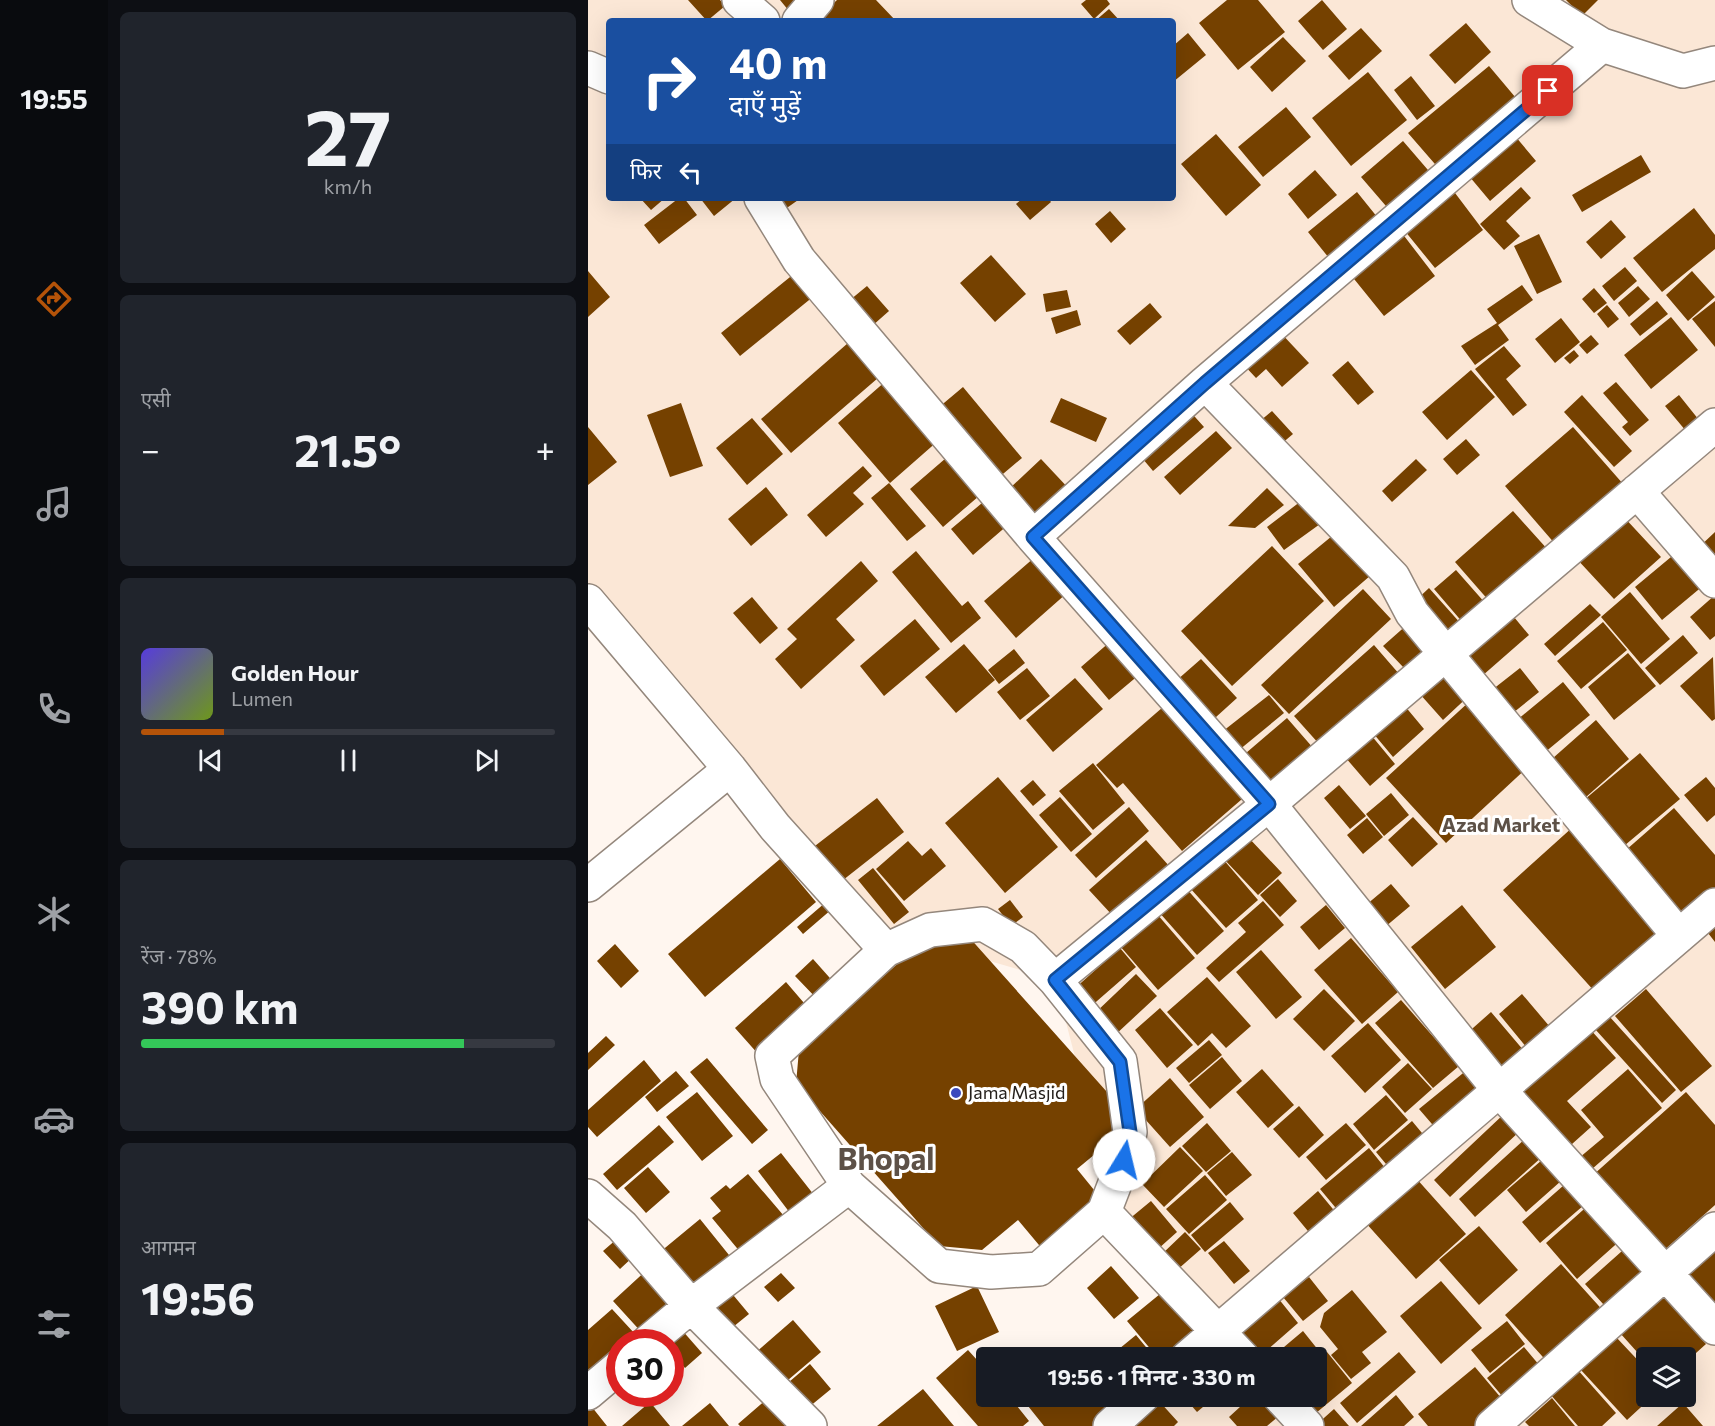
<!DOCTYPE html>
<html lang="hi">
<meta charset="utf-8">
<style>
body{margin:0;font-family:Commissioner,"Noto Sans Devanagari",sans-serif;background:#20242c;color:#f1f3f6;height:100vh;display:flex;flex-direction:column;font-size:22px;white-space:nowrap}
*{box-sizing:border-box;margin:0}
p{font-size:20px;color:#9ea1a6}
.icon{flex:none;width:33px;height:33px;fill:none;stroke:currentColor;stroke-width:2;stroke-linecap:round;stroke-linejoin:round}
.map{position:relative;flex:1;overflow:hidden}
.details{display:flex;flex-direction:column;gap:12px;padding:12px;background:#0d0f14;width:480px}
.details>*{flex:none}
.top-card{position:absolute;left:18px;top:18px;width:570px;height:183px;border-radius:6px;box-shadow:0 6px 24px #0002;background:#1a4fa0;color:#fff;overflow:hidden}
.tools{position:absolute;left:1048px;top:1347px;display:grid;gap:12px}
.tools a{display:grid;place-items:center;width:60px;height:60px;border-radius:6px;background:#171b24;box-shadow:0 6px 24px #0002;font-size:30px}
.speed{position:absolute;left:18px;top:1329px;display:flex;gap:12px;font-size:30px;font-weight:700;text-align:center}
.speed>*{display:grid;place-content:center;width:78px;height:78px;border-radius:50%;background:#171b24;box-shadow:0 6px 24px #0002;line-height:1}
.speed .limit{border:9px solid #d22;background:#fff;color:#111}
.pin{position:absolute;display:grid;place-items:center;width:51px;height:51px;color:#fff;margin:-26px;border-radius:12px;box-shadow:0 3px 9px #0006}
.me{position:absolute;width:66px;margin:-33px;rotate:9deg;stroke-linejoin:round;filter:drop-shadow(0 0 4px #0008)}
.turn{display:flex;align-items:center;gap:21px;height:126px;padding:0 24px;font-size:27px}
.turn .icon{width:78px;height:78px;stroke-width:2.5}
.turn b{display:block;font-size:42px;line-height:51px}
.then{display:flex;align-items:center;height:57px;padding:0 24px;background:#0003;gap:12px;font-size:22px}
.big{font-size:45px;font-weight:700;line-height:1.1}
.details .tile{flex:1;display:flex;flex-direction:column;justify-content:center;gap:9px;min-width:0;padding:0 21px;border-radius:9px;background:#20242c}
.details .dial{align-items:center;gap:0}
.dial b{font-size:78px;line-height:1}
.song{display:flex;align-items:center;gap:18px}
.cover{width:72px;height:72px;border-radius:9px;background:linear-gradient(135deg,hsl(250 70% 55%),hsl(80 70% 35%))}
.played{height:6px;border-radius:3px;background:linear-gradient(90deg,#b45309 20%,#363941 20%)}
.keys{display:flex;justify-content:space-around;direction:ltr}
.heat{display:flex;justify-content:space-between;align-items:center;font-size:33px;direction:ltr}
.charge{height:9px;border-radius:4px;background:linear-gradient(90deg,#34c759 78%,#363941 0)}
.trip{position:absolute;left:388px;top:1347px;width:351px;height:60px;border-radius:6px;background:#171b24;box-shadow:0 6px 24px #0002;font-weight:700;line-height:60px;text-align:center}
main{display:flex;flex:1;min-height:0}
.tabs{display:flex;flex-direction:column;width:108px;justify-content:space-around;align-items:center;background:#090b0e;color:#9ea1a6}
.tabs .icon{width:42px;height:42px}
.tabs .current{color:#b45309}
.tabs b{font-size:27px;color:#f1f3f6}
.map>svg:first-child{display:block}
</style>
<main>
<nav class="tabs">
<b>19:55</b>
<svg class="icon current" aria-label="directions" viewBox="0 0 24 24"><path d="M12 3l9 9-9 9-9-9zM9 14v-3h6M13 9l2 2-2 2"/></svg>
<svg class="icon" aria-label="music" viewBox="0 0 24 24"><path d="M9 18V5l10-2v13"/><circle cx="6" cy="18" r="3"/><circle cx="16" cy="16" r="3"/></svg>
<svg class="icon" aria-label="phone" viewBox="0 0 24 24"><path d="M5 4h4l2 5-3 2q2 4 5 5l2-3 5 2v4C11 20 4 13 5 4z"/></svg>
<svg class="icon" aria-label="climate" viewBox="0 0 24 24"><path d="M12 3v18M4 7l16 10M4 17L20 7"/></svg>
<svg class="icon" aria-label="car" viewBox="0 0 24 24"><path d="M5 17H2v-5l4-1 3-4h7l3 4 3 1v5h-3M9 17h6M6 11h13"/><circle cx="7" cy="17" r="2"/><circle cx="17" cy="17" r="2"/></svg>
<svg class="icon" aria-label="filters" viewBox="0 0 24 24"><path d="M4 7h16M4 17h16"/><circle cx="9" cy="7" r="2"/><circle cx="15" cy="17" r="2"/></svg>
</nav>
<section class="details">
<div class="tile dial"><b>27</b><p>km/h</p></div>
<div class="tile"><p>एसी</p>
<div class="heat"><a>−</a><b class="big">21.5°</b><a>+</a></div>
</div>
<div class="tile">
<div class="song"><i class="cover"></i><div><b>Golden Hour</b><p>Lumen</p></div></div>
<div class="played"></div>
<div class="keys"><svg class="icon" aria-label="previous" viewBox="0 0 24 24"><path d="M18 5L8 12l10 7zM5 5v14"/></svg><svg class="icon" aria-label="pause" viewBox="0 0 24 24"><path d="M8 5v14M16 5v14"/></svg><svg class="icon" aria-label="next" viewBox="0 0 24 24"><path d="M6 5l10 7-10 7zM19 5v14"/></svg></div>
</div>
<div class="tile"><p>रेंज · 78%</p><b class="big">390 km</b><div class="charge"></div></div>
<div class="tile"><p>आगमन</p><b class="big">19:56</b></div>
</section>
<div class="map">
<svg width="1127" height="1426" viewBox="0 0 1127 1426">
<rect width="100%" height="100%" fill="#fff6ef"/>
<path fill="#fbe7d6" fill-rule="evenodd" d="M0,0H1127V1426H525L559,1397L729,1396V1358L604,1357L637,1328L526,1207L467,980L261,920L0,628ZM21,21H585V198H21ZM1059,1358H1098V1396H1059Z"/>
<path fill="#754100" d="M100,0H132L137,6L119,21Z
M192,0H214L201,11Z
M249,0H288L308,21H227Z
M498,0H519L522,4L506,19L493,4Z
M639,0H670L697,32L650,70L611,23Z
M734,0L759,29L735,50L710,21Z
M978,0H1010L994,16Z
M521,9L532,21H507Z
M878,23L903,52L867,84L841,55Z
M773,28L794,51L761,80L740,56Z
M600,33L618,55L585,82V46Z
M695,37L718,61L684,92L662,67Z
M901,66L933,104L853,171L820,133Z
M780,72L819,120L763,166L724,118Z
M823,76L847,106L829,120L806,90Z
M698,107L723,137L675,177L650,147Z
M922,130L948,161L902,201L876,170Z
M628,134L673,185L638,216L593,164Z
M815,141L846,177L804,213L773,177Z
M1053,155L1063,172L994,212L984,195Z
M727,170L749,195L720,219L700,194Z
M861,185L895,230L847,268L812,225Z
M933,187L943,198L918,221L932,236L916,250L892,224Z
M769,192L794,223L745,263L720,232Z
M52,198H77L63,210Z
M91,198H96L109,215L71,244L56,225Z
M112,198H148L126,216Z
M184,198H213L193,212Z
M435,198H460L463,202L442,220L428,204Z
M1106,208L1127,235V249L1074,292L1045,258Z
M522,211L538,229L523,243L507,224Z
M1023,220L1038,237L1013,259L998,242Z
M810,228L847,276L796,316L758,269Z
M951,234L974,282L949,294L926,246Z
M403,255L438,294L407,322L372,283Z
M1037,267L1049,281L1026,301L1014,286Z
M0,271L22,297L0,317Z
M1104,271L1127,297L1100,321L1078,295Z
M207,273L226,296L152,356L133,333Z
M934,285L945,300L910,325L921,340L887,365L873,346L909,323L899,309Z
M279,286L301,311L284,326L262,300Z
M1050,286L1062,299L1041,317L1030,303Z
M1006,288L1019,303L1006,313L994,299Z
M479,290L483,307L458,312L455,294Z
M1069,301L1080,314L1052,336L1042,324Z
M1127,301V347L1104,319Z
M562,303L574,317L542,345L529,331Z
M1019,305L1031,319L1020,328L1009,314Z
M489,310L493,325L468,334L463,318Z
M1083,317L1110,350L1063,389L1036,355Z
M973,318L992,342L967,363L947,339Z
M691,331L721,363L694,387L678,369L668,378L655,364Z
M1003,335L1011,344L999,354L991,345Z
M260,343L290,378L203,453L173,419Z
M916,346L933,366L918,379L939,405L925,416L887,369Z
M986,350L991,356L982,364L976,358Z
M760,361L786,392L770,405L744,375Z
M883,370L907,397L859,440L834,412Z
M299,380L351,440L302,483L250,423Z
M1028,382L1061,420L1042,436L1034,427L1040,422L1015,393Z
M375,387L434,458L409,479L350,408Z
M994,395L1044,451L1026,467L976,412Z
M1091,395L1111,420L1098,431L1077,406Z
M473,398L519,418L508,442L462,422Z
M93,403L115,466L82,477L59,415Z
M599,408L616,427L565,471L549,452Z
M684,411L705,434L686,450L666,426Z
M164,418L195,454L159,485L128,448Z
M0,427L29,462L0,485Z
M985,427L1036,485L968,545L917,486Z
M628,431L644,448L592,495L576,477Z
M878,439L892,455L869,475L855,459Z
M358,458L391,496L355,527L322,489Z
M453,459L483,491L450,521L421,489Z
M828,459L839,470L804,502L794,491Z
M275,466L284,476L265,493L276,504L238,537L219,515Z
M301,483L338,526L319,541L283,498Z
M178,487L200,515L163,546L140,519Z
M679,488L696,505L667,528L640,526Z
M721,495L739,519L696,550L679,527Z
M400,498L421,524L385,555L363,529Z
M925,511L961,551L902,602L867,562Z
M1034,515L1073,557L1026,599L987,557Z
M755,527L790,569L746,607L710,564Z
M1127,532V569L1109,549Z
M684,546L736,601L644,686L593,631Z
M1095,547L1122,580L1074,620L1047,587Z
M328,551L374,606L380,601L393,618L363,643L304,572Z
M447,557L479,593L428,638L396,601Z
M273,561L290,581L248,619L267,640L213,689L187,659L209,639L199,629Z
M868,570L898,604L876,624L846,589Z
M841,588L874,625L857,641L823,605Z
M775,589L803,619L701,714L673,685Z
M1042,592L1082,639L1053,664L1013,617Z
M1127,595V636L1122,640L1102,617Z
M164,597L190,628L172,644L145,613Z
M1002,604L1013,615L967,656L956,644Z
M921,611L941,635L886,683L865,658Z
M327,619L352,649L296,696L272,666Z
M1015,622L1039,650L993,689L969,661Z
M821,623L842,646L816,668L795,646Z
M1095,635L1110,653L1072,685L1057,668Z
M523,641L552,674L521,700L493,667Z
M376,644L407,680L368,713L337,677Z
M786,645L812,675L732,745L706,716Z
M426,649L437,663L411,684L400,670Z
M1040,653L1068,686L1026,720L1000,687Z
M1125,657L1127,719L1124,721L1092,686Z
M613,659L649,698L617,727L581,687Z
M861,666L885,692L855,720L831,693Z
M439,668L462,696L432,720L409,692Z
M932,668L951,692L915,721L895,697Z
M487,678L515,709L465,752L438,720Z
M975,682L1002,715L950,758L923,725Z
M681,695L696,713L645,755L630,735Z
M582,701L661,793L594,851L535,783L529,788L508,765Z
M882,701L942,765L858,843L798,778Z
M816,705L836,729L805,757L785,733Z
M699,718L726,749L678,790L651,759Z
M1008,720L1041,759L989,805L956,766Z
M783,735L807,764L782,786L757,757Z
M1052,753L1092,799L1030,851L990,805Z
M505,763L537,803L505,830L471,791Z
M410,777L470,847L417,893L357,823Z
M1118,777L1127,788V815L1119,822L1096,795Z
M445,780L458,795L445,806L432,791Z
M751,785L778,816L762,829L736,798Z
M803,793L821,815L796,836L778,814Z
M472,797L504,834L483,852L451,815Z
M289,798L316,832L250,884L223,849Z
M541,807L561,831L508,878L487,855Z
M1086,808L1127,855V894L1091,926L1030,857Z
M825,817L850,844L824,867L800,840Z
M779,818L795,837L775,854L759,835Z
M986,826L1080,929L1008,993L915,890Z
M659,836L694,873L670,895L635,858Z
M558,840L582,867L525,916L501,890Z
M320,841L334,856L343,848L358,866L316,901L288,869Z
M192,859L228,902L117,997L80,954Z
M635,859L670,900L638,928L602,888Z
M285,868L321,912L306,924L270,880Z
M690,879L709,901L692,917L672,895Z
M803,884L822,906L797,927L778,905Z
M597,887L636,931L609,955L570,911Z
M422,900L435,917L423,926L410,909Z
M675,901L696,925L631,982L618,968L658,932L650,923Z
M238,902L244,909L215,934L209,927Z
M738,905L757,928L731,950L712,927Z
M874,905L908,947L857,989L823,947Z
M569,914L607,958L570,990L532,946Z
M1127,927V942L1120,933Z
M380,936L527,1101L524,1140L489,1169L515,1201L456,1251L430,1220L394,1250L351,1246L208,1084L211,1050L339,938Z
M763,938L810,992L774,1024L726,970Z
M27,944L51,971L33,988L9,961Z
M532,948L548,967L501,1008L485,990Z
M673,950L714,997L688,1019L648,972Z
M225,959L249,986L232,1002L207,976Z
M548,974L569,996L526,1036L506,1014Z
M619,977L663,1026L638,1048L624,1033L610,1046L579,1012Z
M198,982L222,1010L171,1055L147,1028Z
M736,989L767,1021L736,1051L705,1019Z
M1058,989L1124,1066L1093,1092L1027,1016Z
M934,994L968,1034L944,1054L911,1014Z
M813,1000L871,1066L845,1088L787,1023Z
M572,1008L605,1045L579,1068L547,1030Z
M903,1012L942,1058L914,1081L876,1036Z
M1021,1016L1088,1090L1074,1103L1007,1029Z
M780,1023L813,1060L777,1093L743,1056Z
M1001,1028L1028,1058L979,1101L1003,1127L974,1153L924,1097Z
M18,1036L27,1045L0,1070V1053Z
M621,1040L634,1055L601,1083L588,1068Z
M634,1057L654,1081L622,1109L601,1085Z
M119,1058L180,1130L164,1144L102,1072Z
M56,1060L73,1081L9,1137L0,1127V1110Z
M820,1063L844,1089L817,1113L794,1087Z
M885,1065L903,1087L850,1131L831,1109Z
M674,1069L706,1105L680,1128L648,1092Z
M1040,1069L1074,1108L996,1176L985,1163L1016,1137L993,1110Z
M88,1071L101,1086L69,1112L57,1097Z
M582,1078L616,1117L582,1147L548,1109Z
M109,1092L145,1136L114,1161L78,1117Z
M1098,1092L1127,1125V1205L1073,1253L1004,1176Z
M798,1095L820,1120L786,1150L765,1124Z
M711,1106L736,1135L711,1158L685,1129Z
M917,1113L933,1130L862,1197L846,1180Z
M824,1121L844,1145L808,1176L788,1152Z
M619,1123L643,1151L618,1172L594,1146Z
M758,1123L778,1145L738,1180L718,1157Z
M71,1125L86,1142L29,1190L15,1174Z
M939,1137L955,1156L887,1217L871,1199Z
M592,1147L615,1171L576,1207L554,1184Z
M781,1148L806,1179L757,1219L732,1189Z
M644,1152L664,1175L638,1196L619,1173Z
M193,1153L226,1195L202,1213L170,1171Z
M954,1160L973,1181L938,1212L919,1190Z
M60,1167L82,1192L58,1213L36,1188Z
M160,1174L196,1216L153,1253L124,1218L133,1211L122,1198L138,1185L142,1189Z
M617,1175L639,1200L601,1234L578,1209Z
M827,1177L878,1234L828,1279L777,1222Z
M984,1178L1003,1199L952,1243L934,1222Z
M730,1191L754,1220L729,1242L705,1213Z
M563,1201L589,1232L570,1249L540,1220Z
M642,1202L656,1219L617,1252L603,1235Z
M1004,1202L1035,1238L989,1279L958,1243Z
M112,1219L145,1260L99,1298L66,1257Z
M891,1226L930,1270L891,1305L851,1260Z
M597,1232L613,1249L589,1270L573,1255Z
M30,1238L46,1256L32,1269L15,1251Z
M636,1241L662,1271L646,1284L620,1253Z
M1127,1242V1308L1094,1273Z
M1043,1243L1071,1274L1025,1315L997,1284Z
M973,1264L1019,1315L963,1366L917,1315Z
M523,1266L551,1298L526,1319L499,1288Z
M62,1267L93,1301L56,1335L25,1301Z
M193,1273L207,1288L190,1302L176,1287Z
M721,1277L740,1301L715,1321L695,1297Z
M853,1281L894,1328L853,1364L812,1316Z
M583,1285L622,1331L591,1358H570L539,1321Z
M389,1286L411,1332L369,1351L347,1306Z
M141,1290L161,1314L145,1327L125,1304Z
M764,1290L799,1332L774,1352L783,1363L763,1379L743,1355L750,1349L732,1327L736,1313Z
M1073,1294L1118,1344L1098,1362V1358H1059V1363L1032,1333Z
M690,1298L710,1323L670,1358L648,1333Z
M24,1309L47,1334L38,1342H32V1348L0,1376V1330Z
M205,1320L233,1352L193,1386L166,1354Z
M919,1321L937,1344L902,1373L883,1350Z
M93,1329L114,1353L97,1368L82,1351V1342Z
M715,1331L731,1351L724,1358H683Z
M548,1335L567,1358H520Z
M1028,1337L1059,1370V1396H1065L1039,1420L993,1370Z
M936,1347L957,1372L920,1403L899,1378Z
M380,1350L399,1371V1396H421L441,1421L435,1426H390L348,1378Z
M739,1352L764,1383L722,1418L705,1396H729V1360Z
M811,1352L828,1372L769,1423L752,1403Z
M222,1364L243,1389L215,1412L194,1388Z
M887,1367L919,1405L893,1426H840L830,1414Z
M989,1369L1028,1413L1014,1426H990L962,1394Z
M335,1389L366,1426H289Z
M186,1393L201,1426H152L150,1424Z
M808,1395L826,1417L816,1426H773Z
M452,1396H527L536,1407L513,1426H456L440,1406Z
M595,1396H628L609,1412Z
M664,1396H686L698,1410L679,1426H649L641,1417Z
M964,1398L987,1426H941L937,1422Z
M571,1401L590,1422L586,1426H545Z
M0,1402L19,1426H0Z
M62,1402L82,1426H34Z
M122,1403L141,1426H94Z
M1095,1403L1115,1426H1069Z
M746,1409L761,1426H727Z"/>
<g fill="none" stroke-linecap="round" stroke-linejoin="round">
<g stroke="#94877c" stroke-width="36">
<path id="minor" d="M151,0L175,21
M941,0L1014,45L1095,71L1127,63
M211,21L229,0
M0,68L21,77
M173,198L211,260L445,537L681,804L912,1091L1127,1328
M617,383L805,577L824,613L1091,936
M1049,491L1127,581
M445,537L617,383L1014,45
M0,601L142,769L187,827L298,950
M0,885L142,769
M395,924L435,947L467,980L532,1061L542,1132L536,1160L516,1212L451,1269L403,1272L351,1266L261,1186L189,1079L184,1056L298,950L342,930Z
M467,980L681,804L1127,425
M0,1196L34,1226L103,1306L222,1426
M516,1212L655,1358
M60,1342L103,1306L261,1186
M599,1358L1127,905
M0,1393L32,1366
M691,1396L719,1426
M522,1426L555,1396
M904,1426L1127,1229"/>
</g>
<use href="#minor" stroke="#fff" stroke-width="33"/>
</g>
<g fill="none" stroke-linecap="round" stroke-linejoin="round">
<g stroke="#114b97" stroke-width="15">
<path id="route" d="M536,1160L542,1132L532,1062L467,980L681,804L445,537L617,383L960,91"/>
</g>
<use href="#route" stroke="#1a73e8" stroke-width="10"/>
</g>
<circle fill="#3c4abd" stroke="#fff" stroke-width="2" cx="368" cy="1093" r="6"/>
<g text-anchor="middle" stroke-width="6" stroke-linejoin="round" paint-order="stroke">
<g font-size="18" fill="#25201c" stroke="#fff" text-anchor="start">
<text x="380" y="1099">Jama Masjid</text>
</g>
<g font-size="20" font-weight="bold" fill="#5d5147" stroke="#fff">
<text x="913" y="832">Azad Market</text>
</g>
<g font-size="30" font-weight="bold" fill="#5d5147" stroke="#fff">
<text x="298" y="1170">Bhopal</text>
</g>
</g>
</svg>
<div class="tools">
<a><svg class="icon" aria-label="layers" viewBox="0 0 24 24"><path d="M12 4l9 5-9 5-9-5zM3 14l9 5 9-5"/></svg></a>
</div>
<div class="speed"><div class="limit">30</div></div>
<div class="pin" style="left:960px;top:91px;background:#d93025"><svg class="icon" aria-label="arrive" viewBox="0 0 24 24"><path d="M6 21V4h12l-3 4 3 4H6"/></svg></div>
<svg class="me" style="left:536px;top:1160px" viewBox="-20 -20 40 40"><circle r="19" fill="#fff"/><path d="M0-13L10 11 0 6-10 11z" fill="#1a73e8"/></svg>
<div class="trip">19:56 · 1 मिनट · 330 m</div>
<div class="top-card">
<div class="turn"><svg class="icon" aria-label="right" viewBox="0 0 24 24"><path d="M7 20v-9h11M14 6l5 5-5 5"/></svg><div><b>40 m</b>दाएँ मुड़ें</div></div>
<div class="then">फिर<svg class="icon" aria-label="left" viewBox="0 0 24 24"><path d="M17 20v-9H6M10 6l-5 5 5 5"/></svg></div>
</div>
</div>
</main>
